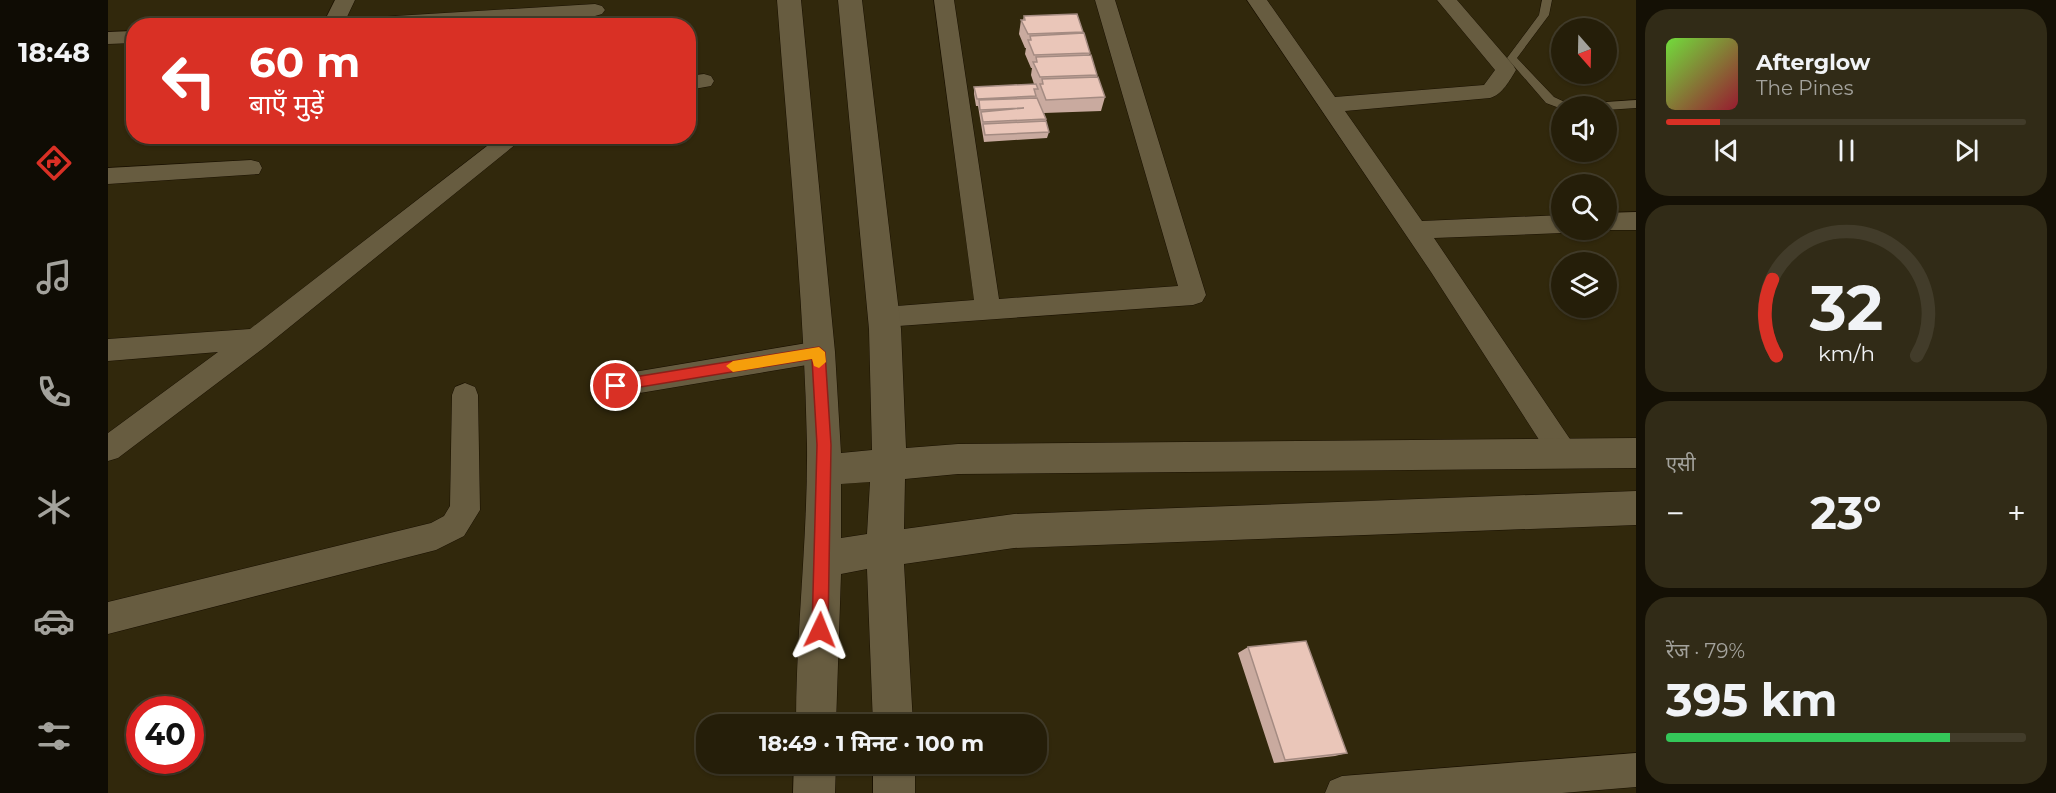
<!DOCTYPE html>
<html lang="hi">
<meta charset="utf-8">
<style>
body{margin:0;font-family:Montserrat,"Noto Sans Devanagari",sans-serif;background:#312b17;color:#f1f3f6;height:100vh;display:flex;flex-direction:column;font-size:22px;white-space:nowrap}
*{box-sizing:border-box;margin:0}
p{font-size:20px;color:#a3a29c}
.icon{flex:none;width:33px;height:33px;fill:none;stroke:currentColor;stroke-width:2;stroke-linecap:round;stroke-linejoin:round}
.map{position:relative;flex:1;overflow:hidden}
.drawer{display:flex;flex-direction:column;gap:9px;padding:9px;background:#141005;width:420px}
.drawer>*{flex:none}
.banner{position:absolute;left:18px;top:18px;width:570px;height:126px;border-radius:24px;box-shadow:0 2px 4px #0004,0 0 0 2px #423c2a;background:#d93025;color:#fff;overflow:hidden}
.needle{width:39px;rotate:160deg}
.tools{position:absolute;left:1443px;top:18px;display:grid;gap:12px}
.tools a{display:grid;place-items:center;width:66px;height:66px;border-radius:50%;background:#251e09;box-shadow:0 2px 4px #0004,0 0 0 2px #423c2a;font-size:30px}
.speed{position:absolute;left:18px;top:696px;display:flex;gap:12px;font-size:30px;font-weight:700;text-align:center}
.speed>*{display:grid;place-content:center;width:78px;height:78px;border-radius:50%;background:#251e09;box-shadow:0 2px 4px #0004,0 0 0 2px #423c2a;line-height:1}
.speed .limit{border:9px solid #d22;background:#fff;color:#111}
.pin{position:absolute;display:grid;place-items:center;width:51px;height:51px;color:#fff;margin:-26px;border:3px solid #fff;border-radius:50%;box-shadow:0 2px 6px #0007}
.me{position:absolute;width:66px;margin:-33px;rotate:2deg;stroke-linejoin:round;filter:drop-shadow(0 0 4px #0008)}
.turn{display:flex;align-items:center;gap:21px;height:126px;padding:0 24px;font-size:27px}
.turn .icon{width:78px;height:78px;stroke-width:2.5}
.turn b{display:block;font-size:42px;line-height:51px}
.big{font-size:45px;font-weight:700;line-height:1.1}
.drawer .tile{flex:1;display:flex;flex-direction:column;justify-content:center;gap:9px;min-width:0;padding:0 21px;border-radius:24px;background:#312b17}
.drawer .dial{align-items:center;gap:0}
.dial svg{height:156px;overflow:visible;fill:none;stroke:#423c2a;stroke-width:7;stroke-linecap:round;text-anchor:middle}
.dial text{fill:#f1f3f6;stroke:none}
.song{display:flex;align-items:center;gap:18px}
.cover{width:72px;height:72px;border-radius:9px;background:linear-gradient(135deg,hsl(100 70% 55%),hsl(350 70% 35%))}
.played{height:6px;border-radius:3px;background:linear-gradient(90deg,#d93025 15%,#423c2a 15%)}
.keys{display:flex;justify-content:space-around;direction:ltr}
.heat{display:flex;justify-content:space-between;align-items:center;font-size:33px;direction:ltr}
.charge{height:9px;border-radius:4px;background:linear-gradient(90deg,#34c759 79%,#423c2a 0)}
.trip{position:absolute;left:588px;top:714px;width:351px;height:60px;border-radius:24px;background:#251e09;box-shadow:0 2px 4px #0004,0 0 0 2px #423c2a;font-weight:700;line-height:60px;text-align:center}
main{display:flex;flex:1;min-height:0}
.menu{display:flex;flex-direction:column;width:108px;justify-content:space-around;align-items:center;background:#0f0c04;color:#a3a29c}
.menu .icon{width:42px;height:42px}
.menu .selected{color:#d93025}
.menu b{font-size:27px;color:#f1f3f6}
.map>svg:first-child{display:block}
</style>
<main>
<nav class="menu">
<b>18:48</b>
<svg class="icon selected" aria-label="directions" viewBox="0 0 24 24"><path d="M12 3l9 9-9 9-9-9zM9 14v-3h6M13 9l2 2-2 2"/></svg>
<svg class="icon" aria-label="music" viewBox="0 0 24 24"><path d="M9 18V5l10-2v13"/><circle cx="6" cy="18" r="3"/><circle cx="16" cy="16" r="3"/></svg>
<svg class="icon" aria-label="phone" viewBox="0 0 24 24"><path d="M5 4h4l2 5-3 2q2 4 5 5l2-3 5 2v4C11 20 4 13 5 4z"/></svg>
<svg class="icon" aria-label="climate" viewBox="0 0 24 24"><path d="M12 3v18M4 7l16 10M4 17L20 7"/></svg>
<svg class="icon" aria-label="car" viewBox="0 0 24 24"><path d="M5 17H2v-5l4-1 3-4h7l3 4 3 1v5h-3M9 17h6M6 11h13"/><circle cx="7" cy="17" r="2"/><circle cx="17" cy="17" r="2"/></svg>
<svg class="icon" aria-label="filters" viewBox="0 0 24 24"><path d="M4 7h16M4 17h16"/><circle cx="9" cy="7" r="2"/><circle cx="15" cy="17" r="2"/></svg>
</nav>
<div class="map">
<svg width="1528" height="793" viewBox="0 0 1528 793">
<rect width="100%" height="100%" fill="#31280c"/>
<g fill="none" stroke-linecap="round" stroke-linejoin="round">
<g stroke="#191000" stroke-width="1">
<path id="service" d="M1434,0H1444L1441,15L1409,58L1446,97L1459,103L1460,106H1454V109L1438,103L1399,58L1431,15Z
M1528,100V108L1498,110V106H1493L1498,102Z"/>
</g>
<g stroke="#191000" stroke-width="1">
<path id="minor" d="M227,0H247L238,19L487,4L494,6L497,10L494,14L487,16L332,26H214Z
M826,0H846L891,299L1070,286L987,0H1007L1098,295L1094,302L1085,305L776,327L767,324L763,317L767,310L776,307L866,300Z
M1139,0H1159L1227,97L1376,85L1387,70L1329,0H1349L1405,65L1408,70C1402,80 1394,95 1382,98L1237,111L1314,221L1454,215V230H1462L1454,233L1326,238L1466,445L1470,454L1466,463L1456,467L1446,463L1323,272Z
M26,31V43L0,44V32Z
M596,74L603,76L606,81L603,86L580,90V76Z
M392,136H418L157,347L10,458L0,461V433L110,352L0,361V339L142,329Z
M143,160L151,162L154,168L151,174L0,184V168Z
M1528,212V230H1494H1498V213Z
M711,341L720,344L724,352L720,360L711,363L508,397L499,394L495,386L499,378L508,375Z
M357,383L367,387L370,395L372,510L356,536L328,550L0,634V602L323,523L336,516L342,506L344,395L347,387Z
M1528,753V787L1454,793H1217L1222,781L1234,776Z"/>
</g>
<g stroke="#191000" stroke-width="1">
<path id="tertiary" d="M669,0H693L727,352L733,453L764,450L761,329L730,0H754L793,329L798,448L850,444L1528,438V468L850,474L797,479L796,529L906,514L1528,491V525L906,548L796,564L805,724H765L759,569L733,574L728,724H688C688,631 700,536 699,444C696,296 680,148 669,0ZM762,482L759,534L733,538V484Z
M686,764H728L727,793H685Z
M765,764H807V793H765Z"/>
</g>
<use href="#service" fill="#675c40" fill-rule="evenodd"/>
<use href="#minor" fill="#675c40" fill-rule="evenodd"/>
<use href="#tertiary" fill="#675c40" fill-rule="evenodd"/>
</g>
<path fill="#c9aa9f" d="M916,16L975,32L974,33L982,53L981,55L989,75V77L997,97L993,111L936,113L938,119V121L941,132L939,138L876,142L870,106H868L866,94V87L926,84L923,75L924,68H923L917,54L918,48H917L911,34L913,20H915Z
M1140,647L1239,753L1227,756L1166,763L1130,653Z"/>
<path fill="#eac6b9" stroke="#a48b82" stroke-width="1.5" d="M969,14L975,32L920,34L913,20H917L916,16Z
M976,33L982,53L926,55L920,40H923L922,36Z
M983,55L989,75L932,77L925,62H929L928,57Z
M990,77L997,97L938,100L932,84H935L934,79Z
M928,84L930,89H926L928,96L869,99L866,87Z
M929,98L938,119L875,122L873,112L916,108L872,110L871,100Z
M938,121L941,132L877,135L875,124Z
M1198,641L1239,753L1177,760L1140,647Z"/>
<path fill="#d93025" stroke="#8d1f18" stroke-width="1.5" d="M711,347L717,352L723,445L720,630L718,635L712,638L706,635L704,630L709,445L704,359L508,391L501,386L508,380Z"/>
<path fill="#f59e0b" d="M711,347L717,352L718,362L711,368L706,366L704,359L625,372L618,366L625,361Z"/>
</svg>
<div class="tools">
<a><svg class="needle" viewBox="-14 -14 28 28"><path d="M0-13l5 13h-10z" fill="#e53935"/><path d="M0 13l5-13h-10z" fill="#a3a29c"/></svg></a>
<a><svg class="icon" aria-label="sound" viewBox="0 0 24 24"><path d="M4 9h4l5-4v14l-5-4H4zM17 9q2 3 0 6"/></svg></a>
<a><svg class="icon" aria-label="search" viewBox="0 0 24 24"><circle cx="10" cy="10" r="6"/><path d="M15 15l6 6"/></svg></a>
<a><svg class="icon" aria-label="layers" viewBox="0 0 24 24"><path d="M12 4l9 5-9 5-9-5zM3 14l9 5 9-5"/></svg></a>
</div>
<div class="speed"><div class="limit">40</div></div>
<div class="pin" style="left:508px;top:386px;background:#d93025"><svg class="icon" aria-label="arrive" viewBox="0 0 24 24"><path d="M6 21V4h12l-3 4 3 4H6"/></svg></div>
<svg class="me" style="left:712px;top:630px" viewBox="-20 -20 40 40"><path d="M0-17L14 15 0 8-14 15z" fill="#d93025" stroke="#fff" stroke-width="4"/></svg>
<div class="trip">18:49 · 1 मिनट · 100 m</div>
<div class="banner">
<div class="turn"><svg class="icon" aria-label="left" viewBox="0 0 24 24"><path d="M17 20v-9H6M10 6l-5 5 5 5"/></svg><div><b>60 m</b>बाएँ मुड़ें</div></div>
</div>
</div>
<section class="drawer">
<div class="tile">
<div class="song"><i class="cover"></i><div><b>Afterglow</b><p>The Pines</p></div></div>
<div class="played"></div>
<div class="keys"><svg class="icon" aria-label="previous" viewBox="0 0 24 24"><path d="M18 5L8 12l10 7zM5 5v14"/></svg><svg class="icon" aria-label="pause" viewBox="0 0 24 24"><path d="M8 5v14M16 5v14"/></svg><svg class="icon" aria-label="next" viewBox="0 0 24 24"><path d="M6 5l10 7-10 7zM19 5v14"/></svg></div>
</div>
<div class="tile dial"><svg viewBox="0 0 100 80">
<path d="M14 69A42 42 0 1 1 86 69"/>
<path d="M14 69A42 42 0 0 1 12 30" stroke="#d93025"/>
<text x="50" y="56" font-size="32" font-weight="700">32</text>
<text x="50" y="72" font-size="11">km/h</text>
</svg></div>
<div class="tile"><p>एसी</p>
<div class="heat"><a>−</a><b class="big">23°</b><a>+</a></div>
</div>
<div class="tile"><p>रेंज · 79%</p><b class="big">395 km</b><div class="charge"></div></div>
</section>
</main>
